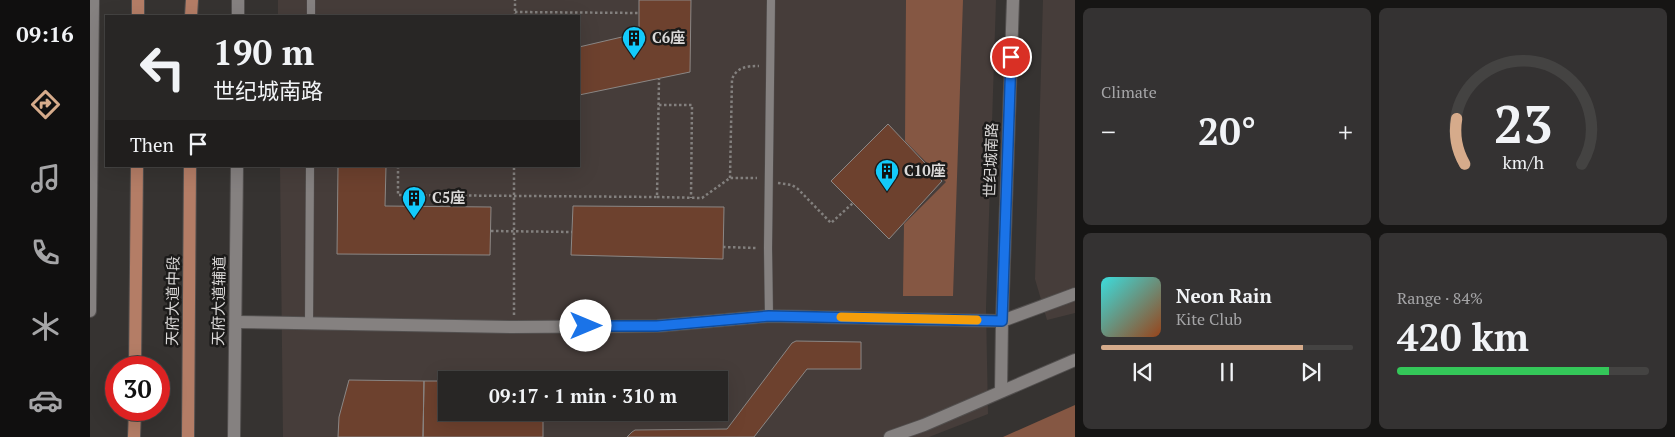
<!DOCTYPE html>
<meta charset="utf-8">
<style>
body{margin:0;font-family:"PT Serif","Noto Sans SC",serif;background:#343232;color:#f1f3f6;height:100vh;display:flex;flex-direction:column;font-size:19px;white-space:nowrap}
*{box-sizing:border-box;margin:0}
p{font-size:16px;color:#a5a5a7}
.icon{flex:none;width:28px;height:28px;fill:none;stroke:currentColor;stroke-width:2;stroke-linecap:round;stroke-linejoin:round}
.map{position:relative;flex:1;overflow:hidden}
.side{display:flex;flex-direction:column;gap:8px;padding:8px;background:#161514;width:600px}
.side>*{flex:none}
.guide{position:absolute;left:15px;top:15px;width:475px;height:152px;border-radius:0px;box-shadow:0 5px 20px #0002,0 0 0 1px #444342;background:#282625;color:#f1f3f6;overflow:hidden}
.speed{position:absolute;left:15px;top:356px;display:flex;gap:10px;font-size:25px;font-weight:700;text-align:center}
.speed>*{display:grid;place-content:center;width:65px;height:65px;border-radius:50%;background:#282625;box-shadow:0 5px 20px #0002,0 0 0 1px #444342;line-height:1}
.speed .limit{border:8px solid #d22;background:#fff;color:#111}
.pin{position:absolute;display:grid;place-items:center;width:42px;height:42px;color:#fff;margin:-21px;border:2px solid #fff;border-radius:50%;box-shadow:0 1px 5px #0007}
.me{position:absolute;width:55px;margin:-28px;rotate:90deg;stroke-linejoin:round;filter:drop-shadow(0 0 4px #0008)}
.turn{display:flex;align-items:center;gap:18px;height:105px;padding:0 25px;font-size:22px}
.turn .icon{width:65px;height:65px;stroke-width:2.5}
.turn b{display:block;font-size:35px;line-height:42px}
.then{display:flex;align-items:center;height:48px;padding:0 25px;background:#0003;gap:10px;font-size:19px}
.big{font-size:38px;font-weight:600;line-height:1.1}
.side .card{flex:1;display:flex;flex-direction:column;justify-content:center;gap:8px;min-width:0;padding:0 18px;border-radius:8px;background:#343232}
.side .dial{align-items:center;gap:0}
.dial svg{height:130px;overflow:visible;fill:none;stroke:#444342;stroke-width:7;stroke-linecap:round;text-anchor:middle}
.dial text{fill:#f1f3f6;stroke:none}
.song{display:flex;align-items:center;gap:15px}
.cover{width:60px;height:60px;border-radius:8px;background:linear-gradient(135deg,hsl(180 70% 55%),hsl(20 70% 35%))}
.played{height:5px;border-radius:2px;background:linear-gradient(90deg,#d6ab8b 80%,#444342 80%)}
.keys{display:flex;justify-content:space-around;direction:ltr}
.heat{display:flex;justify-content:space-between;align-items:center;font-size:28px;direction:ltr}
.charge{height:8px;border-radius:4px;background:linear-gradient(90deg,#34c759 84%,#444342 0)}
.side .tiles{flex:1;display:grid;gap:8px;grid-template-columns:repeat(2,1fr)}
.trip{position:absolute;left:348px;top:371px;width:290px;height:50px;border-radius:0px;background:#282625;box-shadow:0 5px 20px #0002,0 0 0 1px #444342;font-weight:600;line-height:50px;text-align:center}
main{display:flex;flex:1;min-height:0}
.tabs{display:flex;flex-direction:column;width:90px;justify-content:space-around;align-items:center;background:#100f0f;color:#a5a5a7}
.tabs .icon{width:35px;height:35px}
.tabs .selected{color:#d6ab8b}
.tabs b{font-size:22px;color:#f1f3f6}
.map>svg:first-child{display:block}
</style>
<main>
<nav class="tabs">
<b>09:16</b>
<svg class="icon selected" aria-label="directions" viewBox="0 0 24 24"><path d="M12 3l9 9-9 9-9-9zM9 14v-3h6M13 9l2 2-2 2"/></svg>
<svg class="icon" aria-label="music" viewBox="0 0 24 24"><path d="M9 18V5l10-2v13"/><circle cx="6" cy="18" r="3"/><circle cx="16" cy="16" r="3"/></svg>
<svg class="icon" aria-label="phone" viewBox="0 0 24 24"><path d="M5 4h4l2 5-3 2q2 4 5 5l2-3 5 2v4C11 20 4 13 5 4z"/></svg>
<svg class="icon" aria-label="climate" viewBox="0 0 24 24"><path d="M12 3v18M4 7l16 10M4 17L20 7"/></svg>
<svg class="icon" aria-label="car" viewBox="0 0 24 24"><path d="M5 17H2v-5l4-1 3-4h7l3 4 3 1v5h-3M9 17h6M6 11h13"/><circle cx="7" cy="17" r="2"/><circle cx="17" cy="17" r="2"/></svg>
</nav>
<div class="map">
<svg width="985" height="437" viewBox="0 0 985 437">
<rect width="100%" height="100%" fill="#363331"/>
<path fill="#463d3a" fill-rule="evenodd" d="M188,0H906L896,308L898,414L839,437H193L190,166H489V16H188ZM356,380H629V412H356Z
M953,0H985V313L957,320L945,279Z"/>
<path fill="#855743" d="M816,0H873L863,296H813L814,224L856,182L815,141Z
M985,405V437H913Z"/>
<path fill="#6d412e" stroke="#8b8785" d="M549,0H601L600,72L489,95V47L549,33Z
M798,124L852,181L799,239L741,181Z
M248,166H296L295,206L401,207L400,255L247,254Z
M483,206L634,207L633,259L481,255Z
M706,341L771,342V369H717L664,437H537L542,432L545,430L637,429L702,343Z
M259,380L334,381L333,437H248L249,417Z
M334,381H356V412H453V437H333Z"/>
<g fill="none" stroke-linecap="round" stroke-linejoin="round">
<g stroke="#524f4e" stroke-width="9">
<path id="service" d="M221,16V0
M679,316L678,248L681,0
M219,323L220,166"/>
</g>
<g stroke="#524f4e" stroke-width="14">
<path id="minor" d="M146,322L424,327L567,326L679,316L912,321L985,294
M911,391L912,321
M800,437L834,425L985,360"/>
</g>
<g stroke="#524f4e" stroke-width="14">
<path id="tertiary" d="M148,16V0
M0,311L3,0
M144,437L147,166"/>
</g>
<g stroke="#524f4e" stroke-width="14">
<path id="secondary" d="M912,321L923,0"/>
</g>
<g stroke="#524f4e" stroke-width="14">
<path id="primary" d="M48,16V0
M101,16L102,0
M45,368L47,166
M44,437L45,410
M98,437L100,166"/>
</g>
<path stroke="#83807e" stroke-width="2.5" stroke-dasharray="2.5 2.5" stroke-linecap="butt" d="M425,12L549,13
M425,16V0
M569,105H602L601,198
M308,166V195L567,197L569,79
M640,178L642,79C647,67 657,66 669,66
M688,183L702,185L708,189L741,223L763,203
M567,197L612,198L640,178H667
M633,247L667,248
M424,315V166"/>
<use href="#service" stroke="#858180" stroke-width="8"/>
<use href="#minor" stroke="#858180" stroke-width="12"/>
<use href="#tertiary" stroke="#858180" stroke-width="12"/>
<use href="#secondary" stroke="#858180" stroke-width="12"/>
<use href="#primary" stroke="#b47d66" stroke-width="12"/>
<path stroke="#83807e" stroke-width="2.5" stroke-dasharray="2.5 2.5" stroke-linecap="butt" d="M401,231L482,232"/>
</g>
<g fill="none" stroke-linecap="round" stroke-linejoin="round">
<g stroke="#114b97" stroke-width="12">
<path id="route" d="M496,326H567L679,316L912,321L921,57"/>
</g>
<use href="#route" stroke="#1a73e8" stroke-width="9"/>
<path stroke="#f59e0b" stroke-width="9" d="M751,317L887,320"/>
</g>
<defs>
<g id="building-pin" transform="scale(1.25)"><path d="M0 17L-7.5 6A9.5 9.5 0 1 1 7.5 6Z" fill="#13cafb" stroke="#1c1b1a"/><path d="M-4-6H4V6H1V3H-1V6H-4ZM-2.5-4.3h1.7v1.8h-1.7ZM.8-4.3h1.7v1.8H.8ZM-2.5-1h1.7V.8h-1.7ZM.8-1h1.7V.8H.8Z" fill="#111"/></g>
</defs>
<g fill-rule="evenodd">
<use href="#building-pin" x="544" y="38"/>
<use href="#building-pin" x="797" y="171"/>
<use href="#building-pin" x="324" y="198"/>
</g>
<g text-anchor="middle" stroke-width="5" stroke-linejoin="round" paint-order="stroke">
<g font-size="15" font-weight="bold" fill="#dbd9d8" stroke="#1c1b1a" text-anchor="start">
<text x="562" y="43">C6座</text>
<text x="814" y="176">C10座</text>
<text x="342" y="203">C5座</text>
</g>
<g font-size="15" fill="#dbd9d8" stroke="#1c1b1a">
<text transform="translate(901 160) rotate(-88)" y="5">世纪城南路</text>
<text transform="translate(83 301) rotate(-89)" y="5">天府大道中段</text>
<text transform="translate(129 301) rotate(-89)" y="5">天府大道辅道</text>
</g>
</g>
</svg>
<div class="speed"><div class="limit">30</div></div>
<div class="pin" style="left:921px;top:57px;background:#d93025"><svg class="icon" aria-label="arrive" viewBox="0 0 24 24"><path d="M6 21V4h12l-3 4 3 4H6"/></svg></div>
<svg class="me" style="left:496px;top:326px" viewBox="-20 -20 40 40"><circle r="19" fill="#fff"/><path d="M0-13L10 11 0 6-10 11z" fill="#1a73e8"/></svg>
<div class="trip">09:17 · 1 min · 310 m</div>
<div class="guide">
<div class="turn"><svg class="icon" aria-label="left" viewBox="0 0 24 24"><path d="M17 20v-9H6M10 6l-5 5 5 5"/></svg><div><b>190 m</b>世纪城南路</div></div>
<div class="then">Then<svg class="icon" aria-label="arrive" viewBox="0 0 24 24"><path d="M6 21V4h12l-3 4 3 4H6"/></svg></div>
</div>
</div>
<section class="side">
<div class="tiles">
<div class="card"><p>Climate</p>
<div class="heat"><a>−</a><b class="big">20°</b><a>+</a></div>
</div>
<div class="card dial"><svg viewBox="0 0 100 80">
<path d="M14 69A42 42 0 1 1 86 69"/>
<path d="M14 69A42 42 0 0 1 9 41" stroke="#d6ab8b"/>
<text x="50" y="56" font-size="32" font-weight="700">23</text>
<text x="50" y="72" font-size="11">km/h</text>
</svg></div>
<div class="card">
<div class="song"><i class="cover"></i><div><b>Neon Rain</b><p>Kite Club</p></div></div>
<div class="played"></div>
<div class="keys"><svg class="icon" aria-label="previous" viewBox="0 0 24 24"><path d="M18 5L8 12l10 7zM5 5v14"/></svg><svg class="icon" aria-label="pause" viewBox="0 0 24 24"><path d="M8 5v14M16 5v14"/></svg><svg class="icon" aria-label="next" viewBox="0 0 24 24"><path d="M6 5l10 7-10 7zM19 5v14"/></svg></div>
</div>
<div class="card"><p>Range · 84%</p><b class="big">420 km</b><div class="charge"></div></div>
</div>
</section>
</main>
